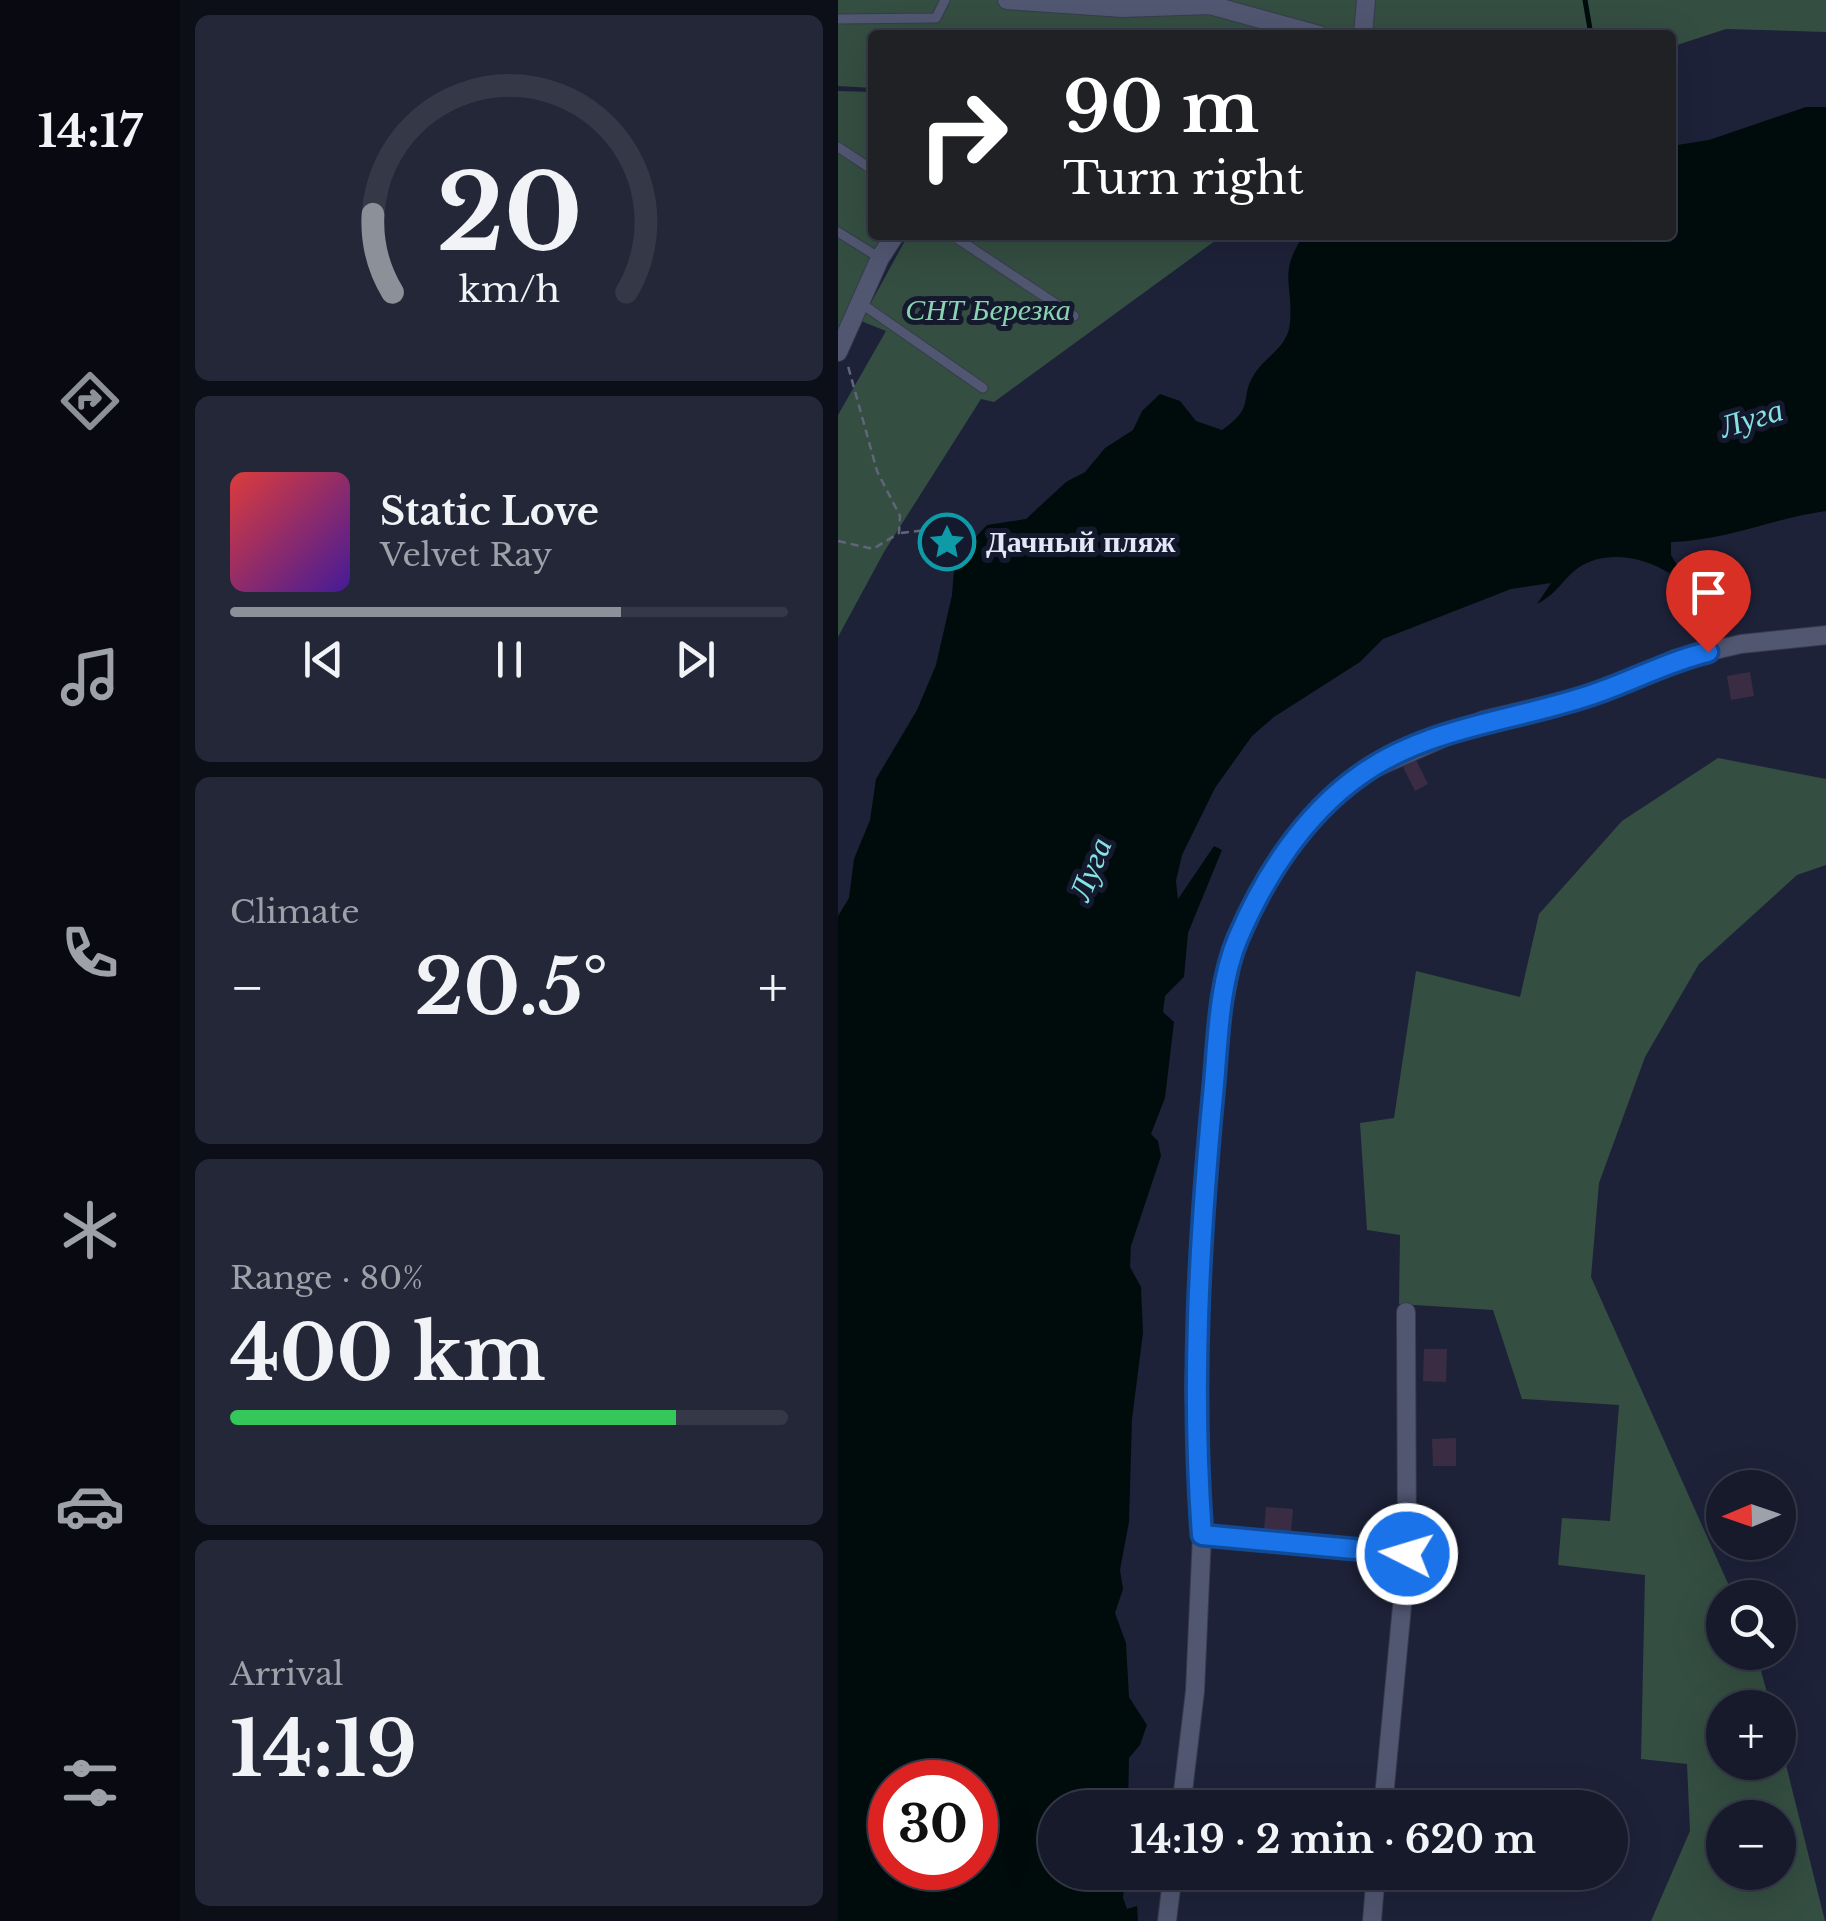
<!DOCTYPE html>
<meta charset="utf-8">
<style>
body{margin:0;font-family:"Libre Baskerville",serif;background:#232737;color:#f1f3f6;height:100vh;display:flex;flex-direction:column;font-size:38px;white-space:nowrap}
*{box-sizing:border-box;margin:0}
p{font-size:32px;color:#9ea1a9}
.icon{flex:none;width:55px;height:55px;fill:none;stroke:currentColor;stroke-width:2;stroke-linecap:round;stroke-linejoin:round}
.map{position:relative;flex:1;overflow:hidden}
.drawer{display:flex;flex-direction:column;gap:15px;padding:15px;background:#0c0e18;width:658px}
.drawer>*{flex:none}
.guide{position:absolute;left:30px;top:30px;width:808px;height:210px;border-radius:10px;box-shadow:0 10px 40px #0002,0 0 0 2px #353847;background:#202124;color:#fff;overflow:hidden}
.needle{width:65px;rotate:268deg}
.buttons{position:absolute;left:868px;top:1470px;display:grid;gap:20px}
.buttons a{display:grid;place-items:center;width:90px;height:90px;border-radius:50%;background:#161a2b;box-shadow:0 10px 40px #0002,0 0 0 2px #353847;font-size:50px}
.speed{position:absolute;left:30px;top:1760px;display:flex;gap:20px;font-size:50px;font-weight:700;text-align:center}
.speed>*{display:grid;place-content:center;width:130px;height:130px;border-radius:50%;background:#161a2b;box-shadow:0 10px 40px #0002,0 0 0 2px #353847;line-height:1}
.speed .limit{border:15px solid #d22;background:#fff;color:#111}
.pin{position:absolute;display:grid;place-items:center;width:85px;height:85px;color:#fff;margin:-102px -42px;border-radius:50% 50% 50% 0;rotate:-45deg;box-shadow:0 0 10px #0007}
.pin .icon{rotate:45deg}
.me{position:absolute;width:110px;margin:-55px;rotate:275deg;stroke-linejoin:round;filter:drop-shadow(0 0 8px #0008)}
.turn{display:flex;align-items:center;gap:35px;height:210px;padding:0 30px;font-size:45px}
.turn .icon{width:130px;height:130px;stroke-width:2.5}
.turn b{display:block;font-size:70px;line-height:85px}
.big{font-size:75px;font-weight:700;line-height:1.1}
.drawer .tile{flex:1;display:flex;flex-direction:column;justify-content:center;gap:15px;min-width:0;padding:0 35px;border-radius:15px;background:#232737}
.drawer .dial{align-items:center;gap:0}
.dial svg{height:260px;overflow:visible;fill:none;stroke:#353847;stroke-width:7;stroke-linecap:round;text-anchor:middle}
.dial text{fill:#f1f3f6;stroke:none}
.song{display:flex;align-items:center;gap:30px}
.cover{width:120px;height:120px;border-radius:15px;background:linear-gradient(135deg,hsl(0 70% 55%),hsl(260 70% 35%))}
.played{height:10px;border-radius:5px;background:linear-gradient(90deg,#8c9099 70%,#353847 70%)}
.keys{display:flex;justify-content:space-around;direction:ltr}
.heat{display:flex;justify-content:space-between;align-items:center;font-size:55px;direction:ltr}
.charge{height:15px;border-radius:8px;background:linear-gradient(90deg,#34c759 80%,#353847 0)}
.trip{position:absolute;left:200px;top:1790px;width:590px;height:100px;border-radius:50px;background:#161a2b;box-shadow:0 10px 40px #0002,0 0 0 2px #353847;font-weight:700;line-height:100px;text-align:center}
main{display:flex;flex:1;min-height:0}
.tab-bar{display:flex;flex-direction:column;width:180px;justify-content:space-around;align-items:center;background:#090a11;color:#9ea1a9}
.tab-bar .icon{width:70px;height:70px}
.tab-bar .selected{color:#8c9099}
.tab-bar b{font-size:45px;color:#f1f3f6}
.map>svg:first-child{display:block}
</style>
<main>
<nav class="tab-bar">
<b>14:17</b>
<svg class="icon selected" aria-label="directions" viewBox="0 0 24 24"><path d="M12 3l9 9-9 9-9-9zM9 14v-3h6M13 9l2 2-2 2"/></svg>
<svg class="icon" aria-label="music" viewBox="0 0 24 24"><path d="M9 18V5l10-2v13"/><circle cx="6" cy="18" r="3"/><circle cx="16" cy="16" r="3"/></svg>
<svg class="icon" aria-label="phone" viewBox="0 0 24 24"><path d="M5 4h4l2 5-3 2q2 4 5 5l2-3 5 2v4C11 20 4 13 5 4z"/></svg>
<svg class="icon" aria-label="climate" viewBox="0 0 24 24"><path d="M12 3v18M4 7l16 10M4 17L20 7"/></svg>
<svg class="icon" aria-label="car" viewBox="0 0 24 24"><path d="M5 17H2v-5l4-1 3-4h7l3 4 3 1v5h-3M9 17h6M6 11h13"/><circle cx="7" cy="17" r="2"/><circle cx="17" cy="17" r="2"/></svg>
<svg class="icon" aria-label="filters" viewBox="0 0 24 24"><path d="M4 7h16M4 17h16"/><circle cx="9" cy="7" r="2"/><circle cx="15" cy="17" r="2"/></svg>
</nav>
<section class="drawer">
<div class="tile dial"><svg viewBox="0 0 100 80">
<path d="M14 69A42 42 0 1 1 86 69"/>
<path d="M14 69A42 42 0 0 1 8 45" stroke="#8c9099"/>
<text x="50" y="56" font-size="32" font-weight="700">20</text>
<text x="50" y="72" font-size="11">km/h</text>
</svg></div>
<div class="tile">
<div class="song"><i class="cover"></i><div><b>Static Love</b><p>Velvet Ray</p></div></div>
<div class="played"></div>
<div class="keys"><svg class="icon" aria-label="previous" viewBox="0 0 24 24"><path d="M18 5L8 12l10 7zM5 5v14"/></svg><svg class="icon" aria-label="pause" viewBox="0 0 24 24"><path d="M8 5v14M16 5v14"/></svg><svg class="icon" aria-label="next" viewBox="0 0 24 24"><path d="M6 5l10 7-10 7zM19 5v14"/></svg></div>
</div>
<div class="tile"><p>Climate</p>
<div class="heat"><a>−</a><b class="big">20.5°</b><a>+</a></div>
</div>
<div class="tile"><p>Range · 80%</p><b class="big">400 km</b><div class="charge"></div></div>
<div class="tile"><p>Arrival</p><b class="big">14:19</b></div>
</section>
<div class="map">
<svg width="989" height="1921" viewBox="0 0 989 1921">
<rect width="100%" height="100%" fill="#1d2239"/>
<path fill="#344e41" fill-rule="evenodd" d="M0,0H988V32L888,29L833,47L832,35H35V88L0,86Z
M0,91L35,92V235H67L49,257L0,348Z
M70,235H385L156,402L143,399L46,552L0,637V415L48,331L23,321Z
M880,758L988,779V865L959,875L861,964L807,1057L761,1183L753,1277L896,1597L885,1598V1652L918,1653L933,1707L885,1708V1762H940V1733L987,1921H813L852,1831L849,1764L803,1759L807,1575L720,1565L724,1518L772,1521L781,1405L684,1399L655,1310L561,1304L562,1235L529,1230L522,1123L556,1118L578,971L682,997L701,914L784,821ZM885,1818H940V1872H885Z"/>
<path fill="#000c0c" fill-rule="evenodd" d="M968,107H988V511C936,518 887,541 833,542V555L839,565L831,573C806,557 767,549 740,568C724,580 720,593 699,604L713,583L673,589L545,639L522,662L436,717L414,736L377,788L344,855L338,881L340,899L376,846L384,850L350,933L346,977L327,996L325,1012L336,1022L327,1098L313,1134L320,1141L323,1156L293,1246L292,1267L303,1287L305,1333L294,1419L291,1522L282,1570L285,1589L277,1613L288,1643L291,1697L309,1725L302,1745L291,1758L290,1807L218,1808V1872L288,1873L285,1898L289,1909L299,1906L300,1921H0V916L11,898L16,859L32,820L38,779L79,710L98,665L114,595L118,545L136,539L149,525L188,519L228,482L247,472L267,448L295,430L304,411L322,394L342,401L358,421L384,430C419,406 400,399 417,373C428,356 450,347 452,323C455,282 440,273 466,235H832L833,146L871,140ZM52,1782H138V1868H52Z"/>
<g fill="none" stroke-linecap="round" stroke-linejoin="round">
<path stroke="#000c0c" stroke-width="5" d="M747,0L753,35"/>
</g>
<path fill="#3a2d43" d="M912,672L916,696L893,700L889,676Z
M578,760L590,784L577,791L565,767Z
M586,1349H609L608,1382L585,1381Z
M618,1438V1466H595L594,1439Z
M428,1507L455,1509L453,1532L426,1530Z"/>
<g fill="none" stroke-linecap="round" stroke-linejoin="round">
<g stroke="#383b4e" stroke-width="11">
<path id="service" d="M0,19L98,18L107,0
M0,147L35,170
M0,232L42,258
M114,235L236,316
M24,304L145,388"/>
</g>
<g stroke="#383b4e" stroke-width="20">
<path id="minor" d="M169,0L285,8L372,5L481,35
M525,35L528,0
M0,352L42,258L57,235
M364,1535L569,1553
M343,1808L357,1691L364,1535L356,1387L364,1221L384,1013L398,941L437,864L484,808L523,774L646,720L763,692L837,659L903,644L989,635
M545,1808L569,1553L568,1312
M329,1921L335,1872
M534,1921L538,1872"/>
</g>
<path stroke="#606579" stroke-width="2.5" stroke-dasharray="8 5" stroke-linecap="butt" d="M63,533L87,530
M0,541L35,549L61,533L62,516L39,471L10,366"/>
<use href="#service" stroke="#515771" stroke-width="9"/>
<use href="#minor" stroke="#515771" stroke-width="18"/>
</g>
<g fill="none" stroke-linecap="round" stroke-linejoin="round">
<g stroke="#114b97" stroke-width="25">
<path id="route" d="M569,1554L364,1535C353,1387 361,1243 375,1095C380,1045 380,985 400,938C426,877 466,815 521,776C592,724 684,721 764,691C800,678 832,661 870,652"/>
</g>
<use href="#route" stroke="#1a73e8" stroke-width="18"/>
</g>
<defs>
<g id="sight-ring" transform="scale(2.875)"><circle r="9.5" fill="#14192e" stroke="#0f9aa8" stroke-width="1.5"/><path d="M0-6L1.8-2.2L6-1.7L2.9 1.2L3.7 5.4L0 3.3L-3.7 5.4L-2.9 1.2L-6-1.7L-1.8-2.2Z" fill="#0f9aa8"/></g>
</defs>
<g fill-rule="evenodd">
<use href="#sight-ring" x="109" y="542"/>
</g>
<g text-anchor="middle" stroke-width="10" stroke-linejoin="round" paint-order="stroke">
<g font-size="30" font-style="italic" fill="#8ad3b0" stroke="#14192e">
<text x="150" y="320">СНТ Березка</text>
</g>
<g font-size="30" font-weight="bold" fill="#e3e7f6" stroke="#14192e" text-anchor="start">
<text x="148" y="552">Дачный пляж</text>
</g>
<g font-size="32" font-style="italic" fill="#86e3e3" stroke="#14192e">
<text transform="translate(913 418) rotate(-17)" y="11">Луга</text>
<text transform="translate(252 869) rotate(-68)" y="11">Луга</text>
</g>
</g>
</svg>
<div class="buttons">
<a><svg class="needle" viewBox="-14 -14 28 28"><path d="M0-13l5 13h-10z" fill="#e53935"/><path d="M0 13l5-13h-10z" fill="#9ea1a9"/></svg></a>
<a><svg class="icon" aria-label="search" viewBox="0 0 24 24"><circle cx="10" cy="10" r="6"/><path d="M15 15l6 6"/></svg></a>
<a>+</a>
<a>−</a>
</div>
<div class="speed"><div class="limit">30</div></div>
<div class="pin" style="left:870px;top:652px;background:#d93025"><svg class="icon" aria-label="arrive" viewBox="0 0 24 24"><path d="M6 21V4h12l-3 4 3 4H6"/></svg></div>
<svg class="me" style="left:569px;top:1554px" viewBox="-20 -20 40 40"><circle r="17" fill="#1a73e8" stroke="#fff" stroke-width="3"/><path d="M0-11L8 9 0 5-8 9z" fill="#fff"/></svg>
<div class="trip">14:19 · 2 min · 620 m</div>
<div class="guide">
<div class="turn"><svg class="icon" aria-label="right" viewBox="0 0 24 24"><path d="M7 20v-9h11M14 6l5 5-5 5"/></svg><div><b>90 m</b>Turn right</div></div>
</div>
</div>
</main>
